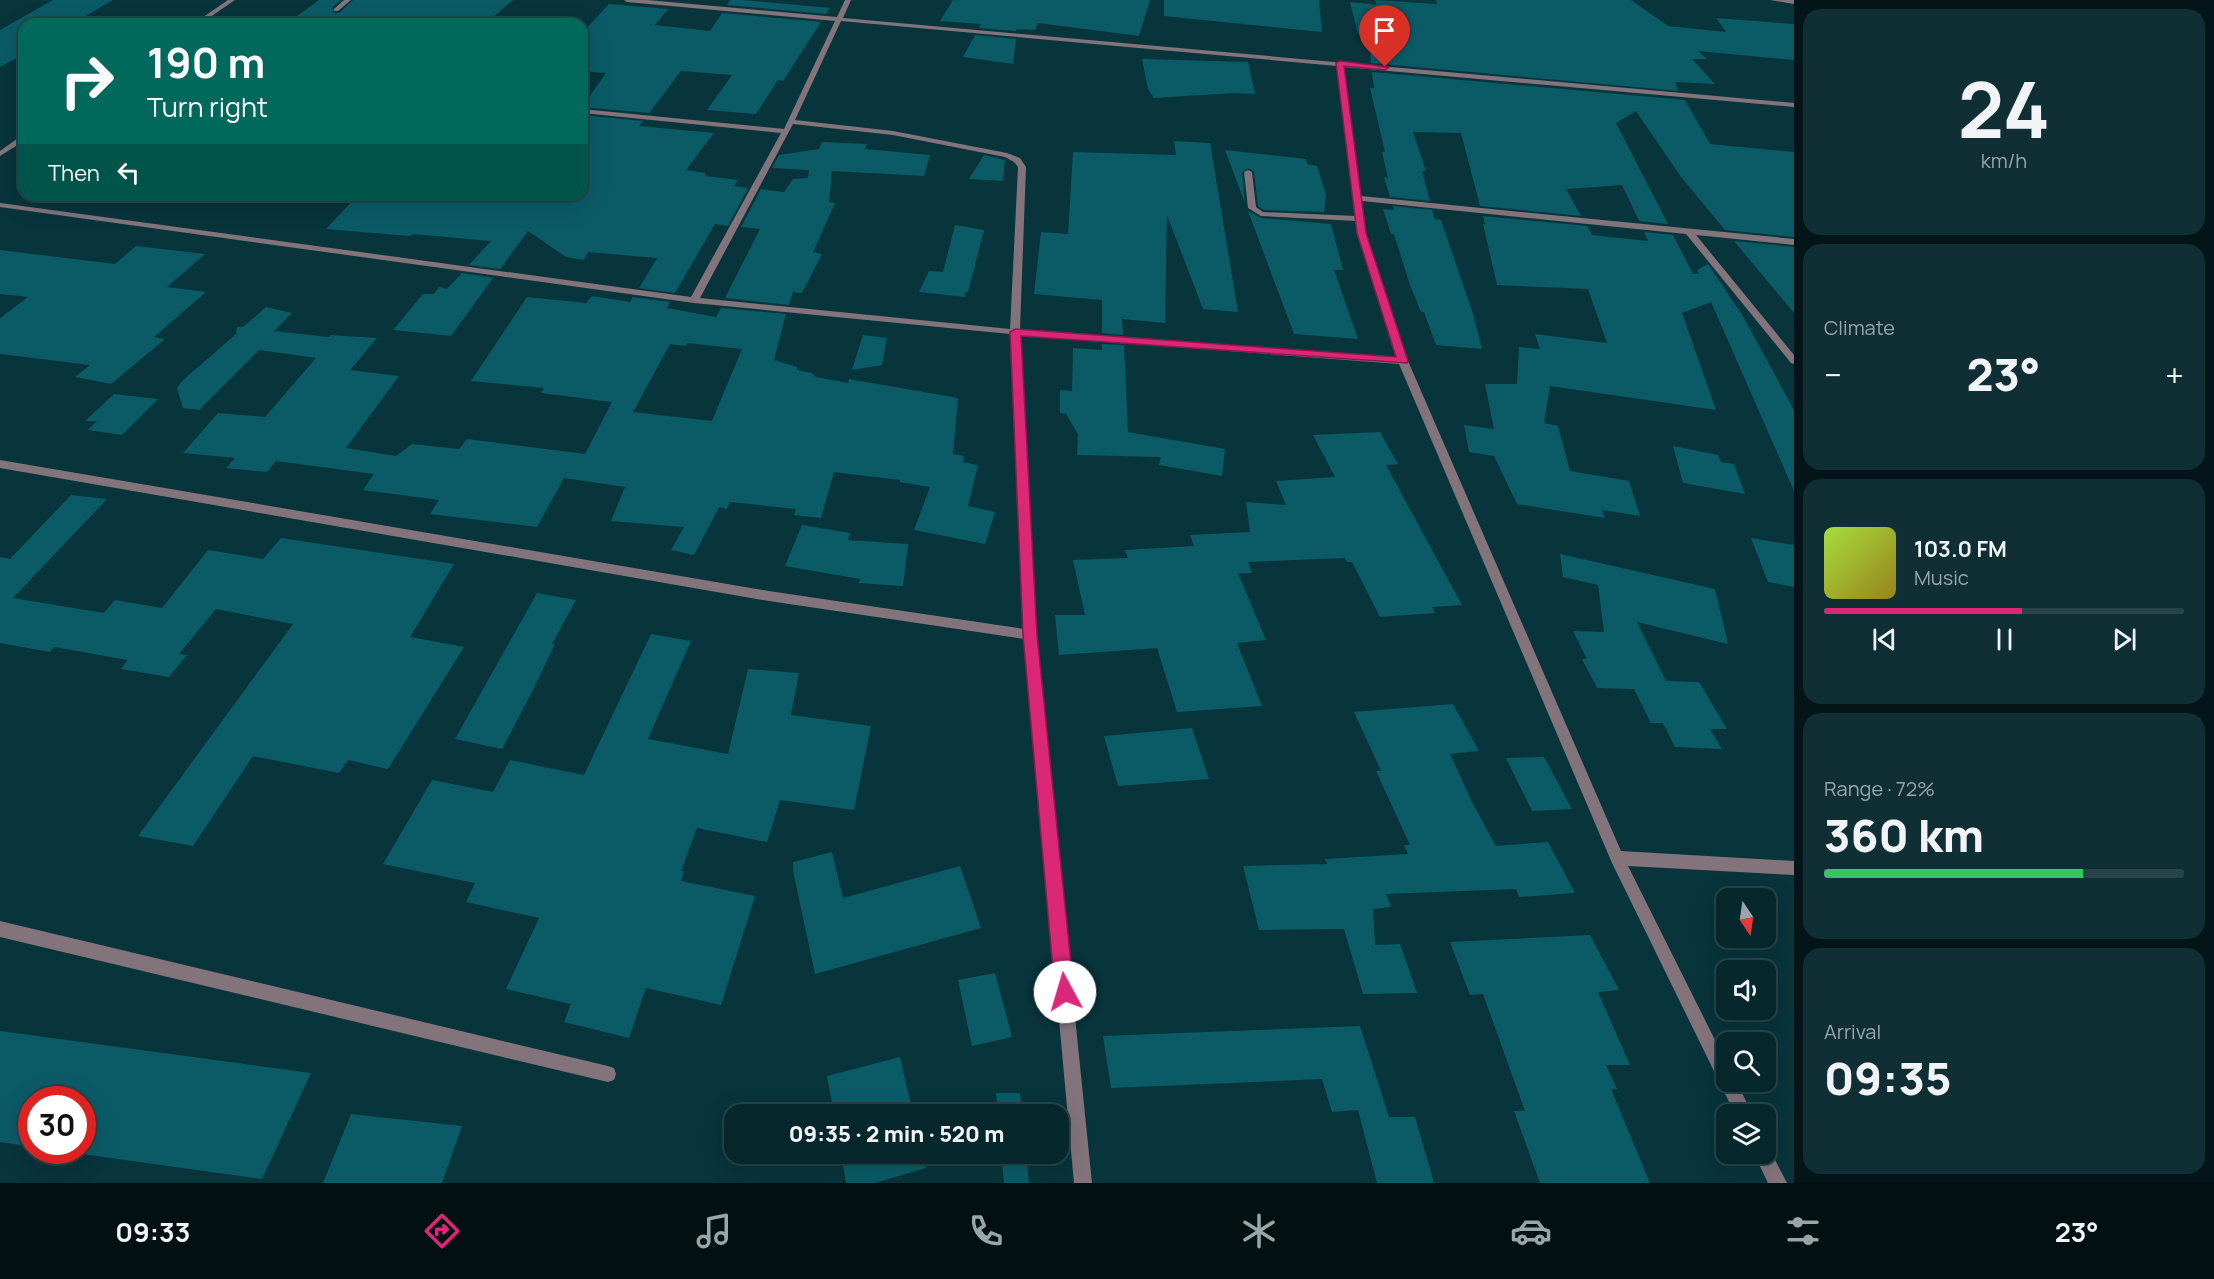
<!DOCTYPE html>
<meta charset="utf-8">
<style>
body{margin:0;font-family:Manrope,sans-serif;background:#0f2f34;color:#f1f3f6;height:100vh;display:flex;flex-direction:column;font-size:22px;white-space:nowrap}
*{box-sizing:border-box;margin:0}
p{font-size:20px;color:#98a5a9}
.icon{flex:none;width:33px;height:33px;fill:none;stroke:currentColor;stroke-width:2;stroke-linecap:round;stroke-linejoin:round}
.map{position:relative;flex:1;overflow:hidden}
.details{display:flex;flex-direction:column;gap:9px;padding:9px;background:#031518;width:420px}
.details>*{flex:none}
.top-card{position:absolute;left:18px;top:18px;width:570px;height:183px;border-radius:18px;box-shadow:0 6px 24px #0002,0 0 0 2px #274448;background:#00695c;color:#fff;overflow:hidden}
.needle{width:39px;rotate:167deg}
.tools{position:absolute;left:1716px;top:888px;display:grid;gap:12px}
.tools a{display:grid;place-items:center;width:60px;height:60px;border-radius:12px;background:#06272c;box-shadow:0 6px 24px #0002,0 0 0 2px #274448;font-size:30px}
.speed{position:absolute;left:18px;top:1086px;display:flex;gap:12px;font-size:30px;font-weight:700;text-align:center}
.speed>*{display:grid;place-content:center;width:78px;height:78px;border-radius:50%;background:#06272c;box-shadow:0 6px 24px #0002,0 0 0 2px #274448;line-height:1}
.speed .limit{border:9px solid #d22;background:#fff;color:#111}
.pin{position:absolute;display:grid;place-items:center;width:51px;height:51px;color:#fff;margin:-62px -26px;border-radius:50% 50% 50% 0;rotate:-45deg;box-shadow:0 0 6px #0007}
.pin .icon{rotate:45deg}
.me{position:absolute;width:66px;margin:-33px;rotate:354deg;stroke-linejoin:round;filter:drop-shadow(0 0 4px #0008)}
.turn{display:flex;align-items:center;gap:21px;height:126px;padding:0 30px;font-size:27px}
.turn .icon{width:78px;height:78px;stroke-width:2.5}
.turn b{display:block;font-size:42px;line-height:51px}
.then{display:flex;align-items:center;height:57px;padding:0 30px;background:#0003;gap:12px;font-size:22px}
.big{font-size:45px;font-weight:800;line-height:1.1}
.details .tile{flex:1;display:flex;flex-direction:column;justify-content:center;gap:9px;min-width:0;padding:0 21px;border-radius:18px;background:#0f2f34}
.details .dial{align-items:center;gap:0}
.dial b{font-size:78px;line-height:1}
.song{display:flex;align-items:center;gap:18px}
.cover{width:72px;height:72px;border-radius:9px;background:linear-gradient(135deg,hsl(80 70% 55%),hsl(50 70% 35%))}
.played{height:6px;border-radius:3px;background:linear-gradient(90deg,#db2777 55%,#274448 55%)}
.keys{display:flex;justify-content:space-around;direction:ltr}
.heat{display:flex;justify-content:space-between;align-items:center;font-size:33px;direction:ltr}
.charge{height:9px;border-radius:4px;background:linear-gradient(90deg,#34c759 72%,#274448 0)}
.trip{position:absolute;left:724px;top:1104px;width:345px;height:60px;border-radius:18px;background:#06272c;box-shadow:0 6px 24px #0002,0 0 0 2px #274448;font-weight:800;line-height:60px;text-align:center}
.tab-bar{display:flex;height:96px;justify-content:space-around;align-items:center;background:#021012;color:#98a5a9}
.tab-bar .icon{width:42px;height:42px}
.tab-bar .active{color:#db2777}
.tab-bar b{font-size:27px;color:#f1f3f6}
main{display:flex;flex:1;min-height:0}
.map>svg:first-child{display:block}
</style>
<main>
<div class="map">
<svg width="1794" height="1183" viewBox="0 0 1794 1183">
<rect width="100%" height="100%" fill="#08343b"/>
<path fill="#0b5b67" fill-rule="evenodd" d="M53,0H113L72,24H24V54L0,67V30Z
M319,0H341L332,7L334,13H339L353,0H513L485,24H286Z
M730,0H742L830,8L826,14L727,5Z
M953,0H1150L1139,36L1038,23L1035,30L1016,29V31L979,28L981,24L940,21Z
M1164,0H1319L1322,32L1164,16Z
M1375,0L1437,4L1436,0H1631L1668,26L1726,32L1716,18L1794,24V60L1698,51L1707,59H1692L1715,84L1675,82L1679,91L1371,63L1369,35L1358,34L1350,2L1376,5Z
M609,4L668,9L655,25L710,31L722,13L821,22L783,81L778,80L756,114L707,110L732,75L681,71L649,113L582,107L606,73L582,71V33Z
M975,35L1016,39L1013,64L963,57Z
M1142,59L1248,62L1255,94L1234,93L1154,98L1148,89Z
M1372,72L1685,100L1710,144L1794,152V237L1725,230L1681,177L1636,111L1616,123L1668,224L1639,221L1622,185L1566,189L1581,216L1480,206L1461,133L1413,132L1426,171H1422L1430,201L1390,197L1384,177L1388,178L1382,152H1385L1370,88H1374Z
M582,115L643,121L639,126L714,133L686,170L706,173L705,176L738,180L734,186L748,188L728,226L715,224L675,293L639,288L657,258L588,252L584,260L566,257L528,231L500,269L469,265L491,241L413,234L410,236L326,229L358,195H582Z
M1174,141L1210,143L1238,312L1203,309L1167,215L1165,323L1122,319L1123,335L1102,333V300L1034,294L1041,232L1068,234L1073,152L1176,155Z
M822,142L867,144L865,149L930,155L924,176L832,171L829,202L835,203L813,252L822,254L802,293L793,292L789,305L725,298L760,229L741,227L761,189L784,192L793,179L808,178L809,170L772,168L779,155L819,149Z
M1225,150L1306,159L1307,164L1317,166L1326,194L1324,212L1264,210L1258,206L1254,172L1249,168L1242,172L1245,203Z
M984,155L1005,160L1003,181L969,179Z
M1393,206L1432,210L1435,219L1441,220L1474,317L1482,349L1436,345L1424,312H1421L1410,285L1394,234H1391L1383,209L1394,210Z
M1248,211L1261,218L1331,224L1343,270H1334L1358,339L1294,334Z
M1483,216L1587,226L1592,235L1648,241L1644,232L1673,235L1693,274H1699L1697,270L1708,264L1744,318L1794,410V491L1711,302L1682,313L1716,410L1550,386L1544,423L1558,426L1570,471L1629,481L1640,516L1602,510L1605,518L1517,504L1494,456L1469,452L1464,425L1494,429L1485,384H1517L1519,347L1540,349L1535,334L1607,343L1588,289L1497,285L1483,224H1485Z
M955,225L984,230L968,292H965V297L919,292L929,271L943,272Z
M1734,241L1794,247V313Z
M136,246L205,254L167,287L206,292L154,337L165,339L111,384L75,377L90,365L0,354V318L28,297L0,294V250L115,264Z
M462,273L493,278L451,336L393,330L423,294H434L439,287L447,289Z
M592,296L630,302L633,297L670,302L667,308L716,317L721,308L786,314L774,360L797,367V370L812,373L816,377L848,383L849,379L958,398L953,454L964,456L963,462L978,465L968,506L995,512L985,544L914,530L930,487L900,482V480L834,472L821,518L794,515L796,509L730,502L727,509L719,507L694,555L671,550L684,527L611,521L625,487L564,478L537,527L430,514L439,500L363,490L374,474L276,461L267,472L226,468L235,458L183,453L218,413L265,417L316,358L259,350L199,410L183,408L177,388L182,381L236,334L237,327H243L266,307L292,313L274,331L329,337L331,335L377,338L350,370L399,376L346,448L396,456L412,444L459,449L467,439L585,454L612,402L541,393L544,388L471,381L527,297L586,303ZM687,343L742,349L712,421L633,412L670,344L686,346Z
M863,335L887,338L882,365L852,370Z
M1102,344L1124,345L1128,432L1225,449L1222,476L1159,465L1161,457L1077,455L1078,434L1066,414L1060,413V390L1072,391L1073,348L1102,350Z
M114,394L158,399L122,435L88,430L97,421H85Z
M1380,432L1398,464L1386,465L1462,605L1432,607L1435,613L1380,617L1352,562H1347L1345,558L1248,562L1252,573H1238L1266,640L1237,643L1262,706L1177,712L1157,648L1059,655L1055,615H1085L1073,560L1128,558L1125,550L1194,546L1190,535L1250,532L1246,502L1286,505L1276,481L1335,477L1313,435Z
M1673,446L1718,455L1721,462L1734,464L1745,494L1683,483Z
M71,495L107,499L13,598L104,613L115,600L162,608L208,550L263,559L281,538L454,564L410,637L464,647L388,769L348,760L339,773L253,756L193,846L138,836L293,624L216,609L179,654L187,655L169,677L121,669L128,660L54,647L50,652L0,643V557L10,559Z
M802,525L850,533L848,540L908,544L903,586L859,583L860,579L785,566Z
M1751,538L1794,545V587L1768,582Z
M1560,554L1715,589L1728,644L1637,622L1666,681L1699,682L1727,729H1710L1722,749L1675,747L1663,723H1651L1634,689L1597,688L1582,659H1587L1573,631L1604,632L1598,585L1563,577Z
M537,593L576,600L552,644H555L533,690L502,749L455,739Z
M651,634L691,641L648,739L728,754L748,669L799,673L791,715L871,726L854,810L780,800L767,842L697,828L681,871H684L681,881L755,896L721,1005L646,988L629,1038L564,1022L571,1004L506,989L539,918L466,902L475,883L383,864L432,780L493,792L510,760L584,775Z
M1453,704L1479,751L1450,754L1474,806L1496,846L1548,842L1575,893L1519,897L1516,889L1386,894L1391,907L1373,909L1375,945L1400,944L1417,993L1363,994L1344,929L1259,930L1243,866L1327,864L1325,859L1408,854L1404,845H1410L1376,771H1381L1354,712Z
M1192,728L1209,779L1118,786L1104,736Z
M1544,757L1572,809L1532,811L1506,758Z
M832,852L843,898L960,866L981,928L815,974L793,871V862Z
M1590,935L1619,990L1598,992L1630,1065H1606L1617,1089H1611L1650,1183H1540L1514,1111H1525L1483,994L1470,995L1450,942Z
M995,973L1012,1037L972,1046L958,980Z
M1360,1026L1389,1117H1415L1434,1183H1377L1358,1110L1332,1112L1322,1079L1111,1088L1103,1036Z
M0,1031L311,1073L262,1179L82,1154V1100H32V1147L0,1142Z
M900,1057L913,1114H834L827,1076Z
M996,1093H1020L1022,1114H998Z
M351,1114L462,1126L442,1183H323Z
M841,1154H922L926,1168L875,1183H846Z
M1001,1154H1026L1029,1183H1004Z"/>
<g fill="none" stroke-linecap="round" stroke-linejoin="round">
<path fill="#83747c" fill-rule="evenodd" d="M344,0H351L338,11H334V9Z"/>
<path fill="#83747c" fill-rule="evenodd" d="M228,0H235L200,24H193Z
M624,0H647L837,17L845,0H851L843,18L1794,103V107L1344,67L1361,196L1794,239V245L1696,235L1794,355V364L1791,363L1686,234L1362,201L1366,233L1408,361L1621,851L1794,861V875L1628,866L1726,1062V1082H1737L1752,1114H1735L1612,863L1399,364L1020,335L1036,635L1092,1183H1074L1024,639L769,601L0,468V460L769,591L1024,629L1010,334L694,303L0,207V203L691,297L781,133L582,113V109L784,129L835,21L627,2ZM841,21L1337,66L1356,216L1263,212L1256,207L1252,172L1248,170L1244,172L1248,208L1261,216L1356,221L1358,233L1397,358L1020,329L1026,167L1020,158L1007,153L893,131L795,120ZM793,124L893,135L1005,157L1014,162L1018,167L1010,329L700,298Z
M1770,0H1794V4Z
M21,136H24V141L0,156V151Z
M0,921L608,1066L614,1068L616,1074L614,1080L608,1082L0,937Z
M1766,1146L1769,1148L1787,1183H1768L1754,1154H1766Z"/>
</g>
<path fill="#db2777" stroke="#8e194d" stroke-width="1.5" d="M1340,61L1389,67L1385,70L1344,66L1366,233L1408,361L1407,363L1021,336L1037,635L1074,992L1071,999L1065,1001L1058,999L1055,992L1023,635L1010,332L1015,329L1396,357L1357,233L1336,63Z"/>
</svg>
<div class="tools">
<a><svg class="needle" viewBox="-14 -14 28 28"><path d="M0-13l5 13h-10z" fill="#e53935"/><path d="M0 13l5-13h-10z" fill="#98a5a9"/></svg></a>
<a><svg class="icon" aria-label="sound" viewBox="0 0 24 24"><path d="M4 9h4l5-4v14l-5-4H4zM17 9q2 3 0 6"/></svg></a>
<a><svg class="icon" aria-label="search" viewBox="0 0 24 24"><circle cx="10" cy="10" r="6"/><path d="M15 15l6 6"/></svg></a>
<a><svg class="icon" aria-label="layers" viewBox="0 0 24 24"><path d="M12 4l9 5-9 5-9-5zM3 14l9 5 9-5"/></svg></a>
</div>
<div class="speed"><div class="limit">30</div></div>
<div class="pin" style="left:1385px;top:67px;background:#d93025"><svg class="icon" aria-label="arrive" viewBox="0 0 24 24"><path d="M6 21V4h12l-3 4 3 4H6"/></svg></div>
<svg class="me" style="left:1065px;top:992px" viewBox="-20 -20 40 40"><circle r="19" fill="#fff"/><path d="M0-13L10 11 0 6-10 11z" fill="#db2777"/></svg>
<div class="trip">09:35 · 2 min · 520 m</div>
<div class="top-card">
<div class="turn"><svg class="icon" aria-label="right" viewBox="0 0 24 24"><path d="M7 20v-9h11M14 6l5 5-5 5"/></svg><div><b>190 m</b>Turn right</div></div>
<div class="then">Then<svg class="icon" aria-label="left" viewBox="0 0 24 24"><path d="M17 20v-9H6M10 6l-5 5 5 5"/></svg></div>
</div>
</div>
<section class="details">
<div class="tile dial"><b>24</b><p>km/h</p></div>
<div class="tile"><p>Climate</p>
<div class="heat"><a>−</a><b class="big">23°</b><a>+</a></div>
</div>
<div class="tile">
<div class="song"><i class="cover"></i><div><b>103.0 FM</b><p>Music</p></div></div>
<div class="played"></div>
<div class="keys"><svg class="icon" aria-label="previous" viewBox="0 0 24 24"><path d="M18 5L8 12l10 7zM5 5v14"/></svg><svg class="icon" aria-label="pause" viewBox="0 0 24 24"><path d="M8 5v14M16 5v14"/></svg><svg class="icon" aria-label="next" viewBox="0 0 24 24"><path d="M6 5l10 7-10 7zM19 5v14"/></svg></div>
</div>
<div class="tile"><p>Range · 72%</p><b class="big">360 km</b><div class="charge"></div></div>
<div class="tile"><p>Arrival</p><b class="big">09:35</b></div>
</section>
</main>
<nav class="tab-bar">
<b>09:33</b>
<svg class="icon active" aria-label="directions" viewBox="0 0 24 24"><path d="M12 3l9 9-9 9-9-9zM9 14v-3h6M13 9l2 2-2 2"/></svg>
<svg class="icon" aria-label="music" viewBox="0 0 24 24"><path d="M9 18V5l10-2v13"/><circle cx="6" cy="18" r="3"/><circle cx="16" cy="16" r="3"/></svg>
<svg class="icon" aria-label="phone" viewBox="0 0 24 24"><path d="M5 4h4l2 5-3 2q2 4 5 5l2-3 5 2v4C11 20 4 13 5 4z"/></svg>
<svg class="icon" aria-label="climate" viewBox="0 0 24 24"><path d="M12 3v18M4 7l16 10M4 17L20 7"/></svg>
<svg class="icon" aria-label="car" viewBox="0 0 24 24"><path d="M5 17H2v-5l4-1 3-4h7l3 4 3 1v5h-3M9 17h6M6 11h13"/><circle cx="7" cy="17" r="2"/><circle cx="17" cy="17" r="2"/></svg>
<svg class="icon" aria-label="filters" viewBox="0 0 24 24"><path d="M4 7h16M4 17h16"/><circle cx="9" cy="7" r="2"/><circle cx="15" cy="17" r="2"/></svg>
<b>23°</b>
</nav>
